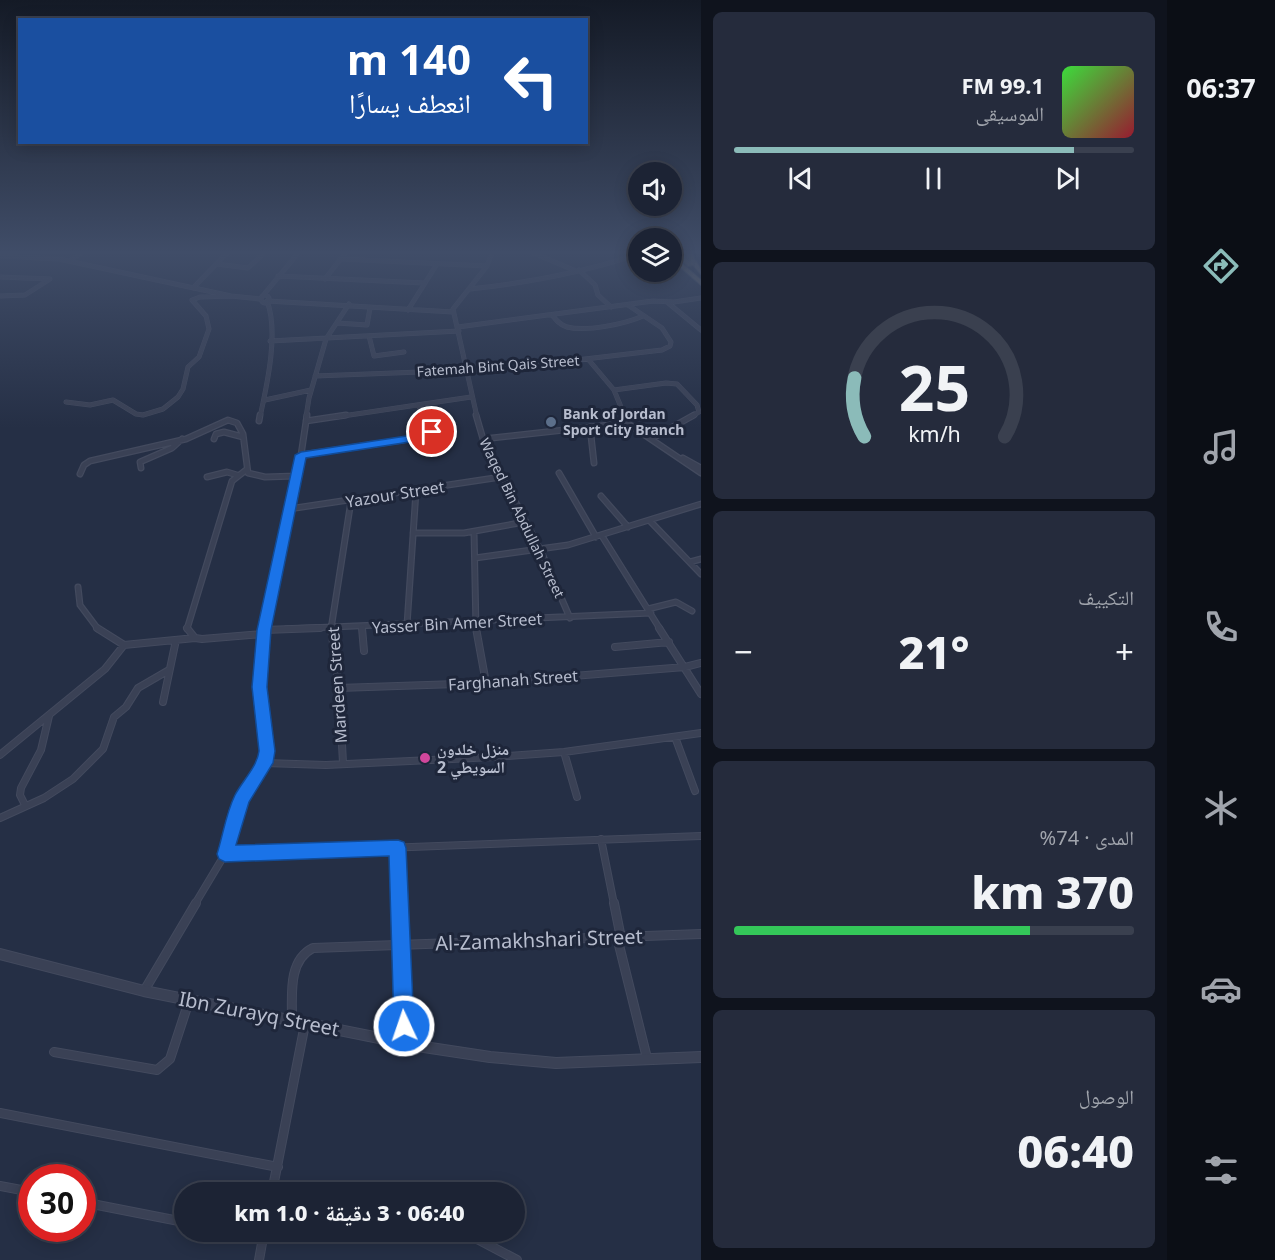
<!DOCTYPE html>
<html lang="ar">
<meta charset="utf-8">
<style>
body{margin:0;font-family:"Noto Sans","Noto Naskh Arabic",sans-serif;background:#252b3c;color:#f1f3f6;direction:rtl;height:100vh;display:flex;flex-direction:column;font-size:22px;white-space:nowrap}
*{box-sizing:border-box;margin:0}
p{font-size:20px;color:#a0a4ac}
.icon{flex:none;width:33px;height:33px;fill:none;stroke:currentColor;stroke-width:2;stroke-linecap:round;stroke-linejoin:round}
.map{position:relative;flex:1;overflow:hidden;direction:ltr}
.drawer{display:flex;flex-direction:column;gap:12px;padding:12px;background:#0f131d;width:466px}
.drawer>*{flex:none}
.top-card{position:absolute;left:18px;top:18px;width:570px;height:126px;border-radius:0px;box-shadow:0 3px 15px #0003,0 0 0 2px #3a404f;direction:rtl;background:#1a4fa0;color:#fff;overflow:hidden}
.fabs{position:absolute;left:628px;top:162px;display:grid;gap:12px}
.fabs a{display:grid;place-items:center;width:54px;height:54px;border-radius:50%;background:#1c2334;box-shadow:0 3px 15px #0003,0 0 0 2px #3a404f;font-size:30px}
.speed{position:absolute;left:18px;top:1164px;display:flex;gap:12px;font-size:30px;font-weight:700;text-align:center}
.speed>*{display:grid;place-content:center;width:78px;height:78px;border-radius:50%;background:#1c2334;box-shadow:0 3px 15px #0003,0 0 0 2px #3a404f;line-height:1}
.speed .limit{border:9px solid #d22;background:#fff;color:#111}
.pin{position:absolute;display:grid;place-items:center;width:51px;height:51px;color:#fff;margin:-26px;border:3px solid #fff;border-radius:50%;box-shadow:0 2px 6px #0007}
.me{position:absolute;width:66px;margin:-33px;rotate:357deg;stroke-linejoin:round;filter:drop-shadow(0 0 4px #0008)}
.turn{display:flex;align-items:center;gap:21px;height:126px;padding:0 18px;font-size:27px}
.turn .icon{width:78px;height:78px;stroke-width:2.5}
.turn b{display:block;font-size:42px;line-height:51px}
.big{font-size:45px;font-weight:800;line-height:1.1}
.drawer .widget{flex:1;display:flex;flex-direction:column;justify-content:center;gap:9px;min-width:0;padding:0 21px;border-radius:9px;background:#252b3c}
.drawer .dial{align-items:center;gap:0}
.dial svg{height:156px;overflow:visible;fill:none;stroke:#3a404f;stroke-width:7;stroke-linecap:round;text-anchor:middle}
.dial text{fill:#f1f3f6;stroke:none}
.song{display:flex;align-items:center;gap:18px}
.cover{width:72px;height:72px;border-radius:9px;background:linear-gradient(135deg,hsl(120 70% 55%),hsl(350 70% 35%))}
.played{height:6px;border-radius:3px;background:linear-gradient(90deg,#8bbbb9 85%,#3a404f 85%)}
.keys{display:flex;justify-content:space-around;direction:ltr}
.heat{display:flex;justify-content:space-between;align-items:center;font-size:33px;direction:ltr}
.charge{height:9px;border-radius:4px;background:linear-gradient(90deg,#34c759 74%,#3a404f 0)}
.trip{position:absolute;left:174px;top:1182px;width:351px;height:60px;border-radius:30px;background:#1c2334;box-shadow:0 3px 15px #0003,0 0 0 2px #3a404f;font-weight:800;line-height:60px;text-align:center;direction:rtl}
main{display:flex;flex:1;min-height:0}
.tab-bar{display:flex;flex-direction:column;width:108px;justify-content:space-around;align-items:center;background:#0b0e15;color:#a0a4ac}
.tab-bar .icon{width:42px;height:42px}
.tab-bar .selected{color:#8bbbb9}
.tab-bar b{font-size:27px;color:#f1f3f6}
.map>svg:first-child{display:block}
</style>
<main>
<nav class="tab-bar">
<b>06:37</b>
<svg class="icon selected" aria-label="directions" viewBox="0 0 24 24"><path d="M12 3l9 9-9 9-9-9zM9 14v-3h6M13 9l2 2-2 2"/></svg>
<svg class="icon" aria-label="music" viewBox="0 0 24 24"><path d="M9 18V5l10-2v13"/><circle cx="6" cy="18" r="3"/><circle cx="16" cy="16" r="3"/></svg>
<svg class="icon" aria-label="phone" viewBox="0 0 24 24"><path d="M5 4h4l2 5-3 2q2 4 5 5l2-3 5 2v4C11 20 4 13 5 4z"/></svg>
<svg class="icon" aria-label="climate" viewBox="0 0 24 24"><path d="M12 3v18M4 7l16 10M4 17L20 7"/></svg>
<svg class="icon" aria-label="car" viewBox="0 0 24 24"><path d="M5 17H2v-5l4-1 3-4h7l3 4 3 1v5h-3M9 17h6M6 11h13"/><circle cx="7" cy="17" r="2"/><circle cx="17" cy="17" r="2"/></svg>
<svg class="icon" aria-label="filters" viewBox="0 0 24 24"><path d="M4 7h16M4 17h16"/><circle cx="9" cy="7" r="2"/><circle cx="15" cy="17" r="2"/></svg>
</nav>
<section class="drawer">
<div class="widget">
<div class="song"><i class="cover"></i><div><b>99.1 FM</b><p>الموسيقى</p></div></div>
<div class="played"></div>
<div class="keys"><svg class="icon" aria-label="previous" viewBox="0 0 24 24"><path d="M18 5L8 12l10 7zM5 5v14"/></svg><svg class="icon" aria-label="pause" viewBox="0 0 24 24"><path d="M8 5v14M16 5v14"/></svg><svg class="icon" aria-label="next" viewBox="0 0 24 24"><path d="M6 5l10 7-10 7zM19 5v14"/></svg></div>
</div>
<div class="widget dial"><svg viewBox="0 0 100 80">
<path d="M14 69A42 42 0 1 1 86 69"/>
<path d="M14 69A42 42 0 0 1 9 39" stroke="#8bbbb9"/>
<text x="50" y="56" font-size="32" font-weight="700">25</text>
<text x="50" y="72" font-size="11">km/h</text>
</svg></div>
<div class="widget"><p>التكييف</p>
<div class="heat"><a>−</a><b class="big">21°</b><a>+</a></div>
</div>
<div class="widget"><p>المدى · 74%</p><b class="big">370 km</b><div class="charge"></div></div>
<div class="widget"><p>الوصول</p><b class="big">06:40</b></div>
</section>
<div class="map">
<svg width="701" height="1260" viewBox="0 0 701 1260">
<rect width="100%" height="100%" fill="#252f45"/>
<g fill="none" stroke-linecap="round" stroke-linejoin="round">
<g stroke="#434a5e" stroke-width="5">
<path id="minor-far3" d="M531,252L576,271
M0,256L59,259L231,296L260,299
M342,259L487,266
M69,261L83,252
M217,264L248,268L265,252
M579,270L595,285L598,295L611,307
M278,276L424,283
M0,277L50,279L25,295L0,296
M325,279L346,252
M193,288L228,252
M470,289C527,283 585,272 639,254
M261 299a4 4 0 1 1 8 0a4 4 0 1 1-8 0Z
M261,298L299,252
M268,301L453,312
M667,302L701,330
M408,310L437,264
M552,315C556,320 560,325 567,327C586,332 625,324 643,316
M337,323L367,325L370,308
M458,327L653,301L674,302L701,298
M369,336L374,356L404,352
M270,341L459,331
M588,359L614,390L625,417
M315,376L499,369L662,350L670,346L671,342L662,328L628,305
M614,390L666,383L677,384L697,405L699,412L691,417
M265,400L311,390
M66,402L90,405L113,400L136,414L143,415L163,409L178,397L183,389L188,367L199,357L209,329L206,316L192,300L200,297L231,296
M418,405L424,417
M260,417C267,385 279,332 267,301
M306,417L309,398L326,339L349,304
M336,417L471,397
M477,417L453,309L487,266L492,252"/>
</g>
<g stroke="#434a5e" stroke-width="7">
<path id="minor-far2" d="M476,415L483,439L540,549L570,618
M625,415L627,423L701,473
M259,421L260,415
M306,421L346,415
M590,427L594,463
M214,439L216,434L224,432L243,437
M483,439L627,423
M651,439L694,415
M301,455L430,436L432,431L423,415
M683,458L701,468
M141,468L140,462L172,448L182,439
M559,473L596,537
M80,474L84,465L90,461L186,439L228,420L237,423L243,434L248,473L265,477L296,476
M207,477L227,472L237,475
M601,496L628,527
M289,509L501,477
M650,521L701,574
M474,532L476,629
M413,533H464L525,522
M602,536L660,629
M475,558L568,545L701,504
M690,562L701,559
M78,587L80,605L98,629
M648,609L676,602L692,611
M407,625L416,491
M187,629L232,481L246,470
M264,629L301,455L307,415
M286,629L651,613
M331,629L351,501"/>
</g>
<g stroke="#434a5e" stroke-width="8">
<path id="minor-far1" d="M97,628L124,645L195,638
M187,628L195,638L202,639L263,634
M331,628L339,688L343,763
M362,628L364,651
M476,628L486,683
M659,628L701,694
M264,630L320,628
M615,647L669,642
M339,688L486,683L685,667L701,663
M163,702L176,640
M675,737L695,791
M564,752L577,797
M0,755L105,669L124,645
M265,763L326,765L494,757L564,752L701,733
M25,805L20,795L21,788L41,750L49,716
M0,818L44,798L73,779L103,749L114,717L126,707L138,688L169,670
M601,839L614,904
M398,848L400,904
M225,854L701,836
M195,904L225,854L241,801L251,781L265,763L267,751L259,687L265,628"/>
</g>
<g stroke="#434a5e" stroke-width="10">
<path id="minor" d="M400,903L404,1043
M614,903L621,938
M617,937L647,1058
M144,991L196,903
M292,1019C292,995 288,960 313,948L701,934
M54,1052L157,1070L170,1059L189,1001
M0,1113L278,1167
M0,1186L32,1192
M272,1192L305,1024
M82,1202L184,1222
M464,1232L517,1260
M259,1260L264,1232"/>
</g>
<g stroke="#434a5e" stroke-width="12">
<path id="tertiary" d="M0,954L144,991L424,1047L490,1057L556,1063L701,1057"/>
</g>
<g stroke="#444c5f" stroke-width="2">
<path id="trunk" d="M673,252H679L691,263L687,258V252H693C693,261 701,265 701,274L693,265L688,266Z
M672,255L701,280V285L672,260Z"/>
</g>
<use href="#minor-far3" stroke="#3a4155" stroke-width="4"/>
<use href="#minor-far2" stroke="#3a4155" stroke-width="4.5"/>
<use href="#minor-far1" stroke="#3a4155" stroke-width="6"/>
<use href="#minor" stroke="#3a4155" stroke-width="8"/>
<use href="#tertiary" stroke="#3a4155" stroke-width="10"/>
<use href="#trunk" fill="#6a6966" fill-rule="evenodd"/>
</g>
<linearGradient id="sky" x2="0" y2="1"><stop stop-color="#141a26"/><stop offset="0.59" stop-color="#404d68"/><stop offset="1" stop-color="#404d68" stop-opacity="0"/></linearGradient>
<rect width="701" height="428" fill="url(#sky)"/>
<path fill="#1a73e8" stroke="#114b97" stroke-width="1.5" d="M432,429L438,432L429,439L306,458L271,630L267,687L275,751L273,763L249,802L236,845L398,840L404,842L406,848L414,1026L411,1033L404,1035L397,1033L394,1026L389,856L225,862L219,859L217,854C223,835 226,813 235,795C243,780 257,767 259,751L252,687L257,630L295,455L301,452L426,433Z"/>
<circle fill="#5c6f8a" stroke="#1e263a" stroke-width="2" cx="551" cy="422" r="6"/>
<circle fill="#d1479c" stroke="#1e263a" stroke-width="2" cx="425" cy="758" r="6"/>
<g text-anchor="middle" stroke-width="6" stroke-linejoin="round" paint-order="stroke">
<g font-size="14" fill="#b7bdce" stroke="#1e263a">
<text transform="translate(498 366) rotate(-4)" y="5">Fatemah Bint Qais Street</text>
<text transform="translate(522 518) rotate(64)" y="5">Waqed Bin Abdullah Street</text>
</g>
<g font-size="14" font-weight="bold" fill="#b7bdce" stroke="#1e263a" text-anchor="start">
<text x="563" y="419">Bank of Jordan<tspan x="563" dy="16">Sport City Branch</tspan></text>
</g>
<g font-size="16" fill="#b7bdce" stroke="#1e263a">
<text transform="translate(395 494) rotate(-9)" y="6">Yazour Street</text>
<text transform="translate(457 623) rotate(-3)" y="6">Yasser Bin Amer Street</text>
<text transform="translate(513 680) rotate(-4)" y="6">Farghanah Street</text>
<text transform="translate(337 685) rotate(-94)" y="6">Mardeen Street</text>
</g>
<g font-size="16" font-weight="bold" fill="#b7bdce" stroke="#1e263a" text-anchor="start">
<text x="437" y="755">منزل خلدون<tspan x="437" dy="18">السويطي 2</tspan></text>
</g>
<g font-size="20" fill="#b7bdce" stroke="#1e263a">
<text transform="translate(539 940) rotate(-2)" y="7">Al-Zamakhshari Street</text>
<text transform="translate(259 1014) rotate(11)" y="7">Ibn Zurayq Street</text>
</g>
</g>
</svg>
<div class="fabs">
<a><svg class="icon" aria-label="sound" viewBox="0 0 24 24"><path d="M4 9h4l5-4v14l-5-4H4zM17 9q2 3 0 6"/></svg></a>
<a><svg class="icon" aria-label="layers" viewBox="0 0 24 24"><path d="M12 4l9 5-9 5-9-5zM3 14l9 5 9-5"/></svg></a>
</div>
<div class="speed"><div class="limit">30</div></div>
<div class="pin" style="left:432px;top:432px;background:#d93025"><svg class="icon" aria-label="arrive" viewBox="0 0 24 24"><path d="M6 21V4h12l-3 4 3 4H6"/></svg></div>
<svg class="me" style="left:404px;top:1026px" viewBox="-20 -20 40 40"><circle r="17" fill="#1a73e8" stroke="#fff" stroke-width="3"/><path d="M0-11L8 9 0 5-8 9z" fill="#fff"/></svg>
<div class="trip">06:40 · 3 دقيقة · 1.0 km</div>
<div class="top-card">
<div class="turn"><svg class="icon" aria-label="left" viewBox="0 0 24 24"><path d="M17 20v-9H6M10 6l-5 5 5 5"/></svg><div><b>140 m</b>انعطف يسارًا</div></div>
</div>
</div>
</main>
